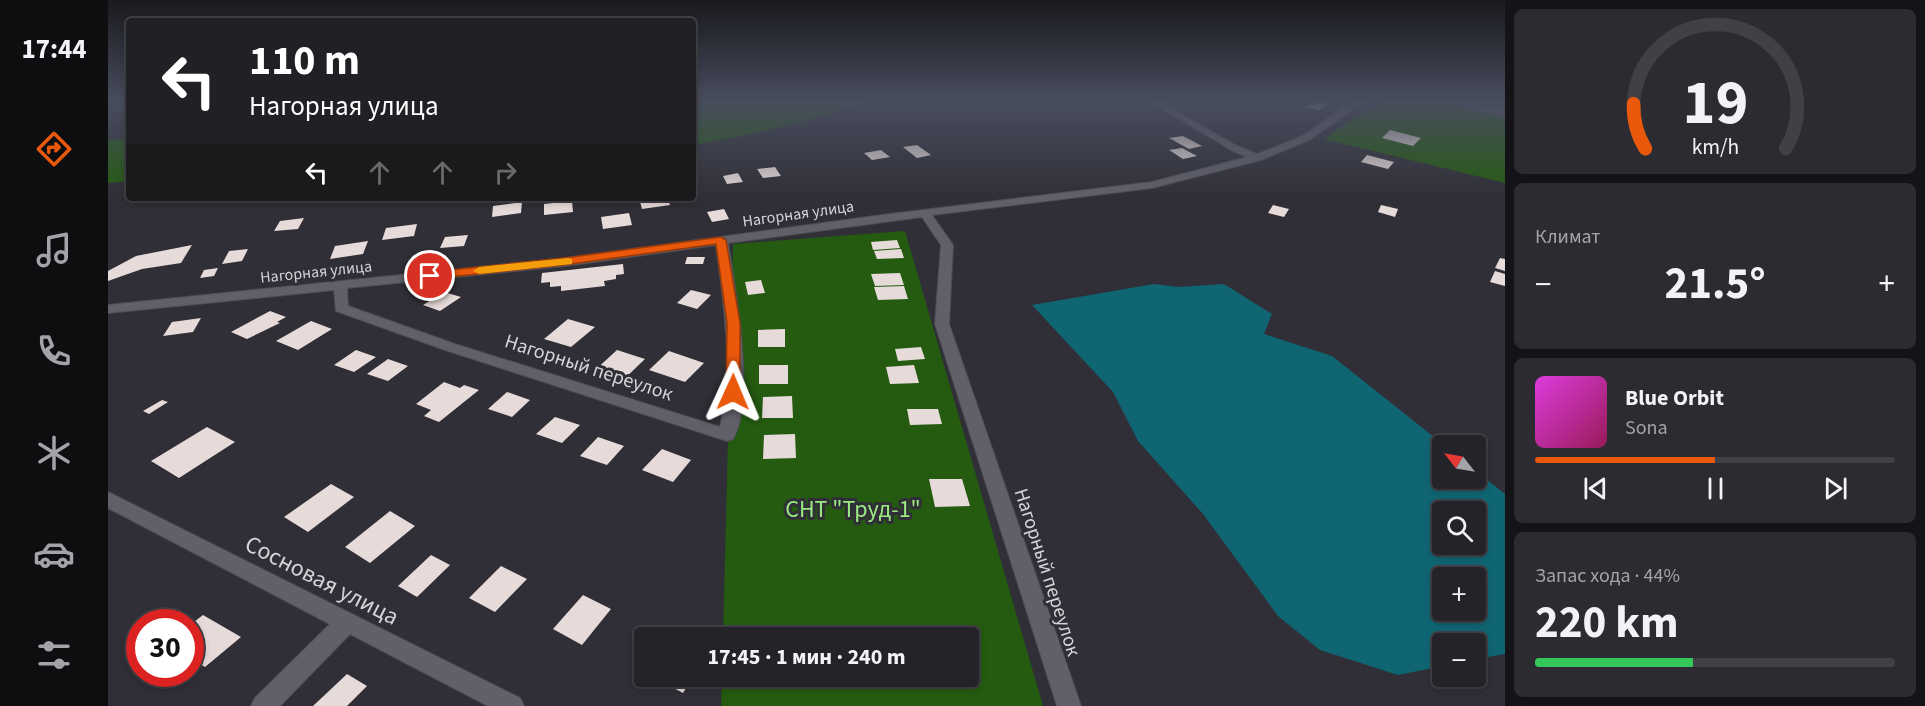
<!DOCTYPE html>
<html lang="ru">
<meta charset="utf-8">
<style>
body{margin:0;font-family:"Source Sans 3",sans-serif;background:#2c2b31;color:#f1f3f6;height:100vh;display:flex;flex-direction:column;font-size:22px;white-space:nowrap}
*{box-sizing:border-box;margin:0}
p{font-size:20px;color:#a3a4a8}
.icon{flex:none;width:33px;height:33px;fill:none;stroke:currentColor;stroke-width:2;stroke-linecap:round;stroke-linejoin:round}
.map{position:relative;flex:1;overflow:hidden}
.drawer{display:flex;flex-direction:column;gap:9px;padding:9px;background:#141317;width:420px}
.drawer>*{flex:none}
.banner{position:absolute;left:18px;top:18px;width:570px;height:183px;border-radius:6px;box-shadow:0 3px 9px #0003,0 0 0 2px #414046;background:#202124;color:#fff;overflow:hidden}
.needle{width:39px;rotate:301deg}
.buttons{position:absolute;left:1324px;top:435px;display:grid;gap:12px}
.buttons a{display:grid;place-items:center;width:54px;height:54px;border-radius:6px;background:#242329;box-shadow:0 3px 9px #0003,0 0 0 2px #414046;font-size:30px}
.speed{position:absolute;left:18px;top:609px;display:flex;gap:12px;font-size:30px;font-weight:700;text-align:center}
.speed>*{display:grid;place-content:center;width:78px;height:78px;border-radius:50%;background:#242329;box-shadow:0 3px 9px #0003,0 0 0 2px #414046;line-height:1}
.speed .limit{border:9px solid #d22;background:#fff;color:#111}
.pin{position:absolute;display:grid;place-items:center;width:51px;height:51px;color:#fff;margin:-26px;border:3px solid #fff;border-radius:50%;box-shadow:0 2px 6px #0007}
.me{position:absolute;width:66px;margin:-33px;rotate:1deg;stroke-linejoin:round;filter:drop-shadow(0 0 4px #0008)}
.turn{display:flex;align-items:center;gap:21px;height:126px;padding:0 24px;font-size:27px}
.turn .icon{width:78px;height:78px;stroke-width:2.5}
.turn b{display:block;font-size:42px;line-height:51px}
.lanes{display:flex;align-items:center;height:57px;padding:0 24px;background:#0003;justify-content:center;gap:30px;direction:ltr}
.lanes .off{opacity:.35}
.big{font-size:45px;font-weight:700;line-height:1.1}
.drawer .tile{flex:1;display:flex;flex-direction:column;justify-content:center;gap:9px;min-width:0;padding:0 21px;border-radius:9px;background:#2c2b31}
.drawer .dial{align-items:center;gap:0}
.dial svg{height:156px;overflow:visible;fill:none;stroke:#414046;stroke-width:7;stroke-linecap:round;text-anchor:middle}
.dial text{fill:#f1f3f6;stroke:none}
.song{display:flex;align-items:center;gap:18px}
.cover{width:72px;height:72px;border-radius:9px;background:linear-gradient(135deg,hsl(300 70% 55%),hsl(330 70% 35%))}
.played{height:6px;border-radius:3px;background:linear-gradient(90deg,#ea580c 50%,#414046 50%)}
.keys{display:flex;justify-content:space-around;direction:ltr}
.heat{display:flex;justify-content:space-between;align-items:center;font-size:33px;direction:ltr}
.charge{height:9px;border-radius:4px;background:linear-gradient(90deg,#34c759 44%,#414046 0)}
.trip{position:absolute;left:526px;top:627px;width:345px;height:60px;border-radius:6px;background:#242329;box-shadow:0 3px 9px #0003,0 0 0 2px #414046;font-weight:700;line-height:60px;text-align:center}
main{display:flex;flex:1;min-height:0}
.tab-bar{display:flex;flex-direction:column;width:108px;justify-content:space-around;align-items:center;background:#0e0e10;color:#a3a4a8}
.tab-bar .icon{width:42px;height:42px}
.tab-bar .current{color:#ea580c}
.tab-bar b{font-size:27px;color:#f1f3f6}
.map>svg:first-child{display:block}
</style>
<main>
<nav class="tab-bar">
<b>17:44</b>
<svg class="icon current" aria-label="directions" viewBox="0 0 24 24"><path d="M12 3l9 9-9 9-9-9zM9 14v-3h6M13 9l2 2-2 2"/></svg>
<svg class="icon" aria-label="music" viewBox="0 0 24 24"><path d="M9 18V5l10-2v13"/><circle cx="6" cy="18" r="3"/><circle cx="16" cy="16" r="3"/></svg>
<svg class="icon" aria-label="phone" viewBox="0 0 24 24"><path d="M5 4h4l2 5-3 2q2 4 5 5l2-3 5 2v4C11 20 4 13 5 4z"/></svg>
<svg class="icon" aria-label="climate" viewBox="0 0 24 24"><path d="M12 3v18M4 7l16 10M4 17L20 7"/></svg>
<svg class="icon" aria-label="car" viewBox="0 0 24 24"><path d="M5 17H2v-5l4-1 3-4h7l3 4 3 1v5h-3M9 17h6M6 11h13"/><circle cx="7" cy="17" r="2"/><circle cx="17" cy="17" r="2"/></svg>
<svg class="icon" aria-label="filters" viewBox="0 0 24 24"><path d="M4 7h16M4 17h16"/><circle cx="9" cy="7" r="2"/><circle cx="15" cy="17" r="2"/></svg>
</nav>
<div class="map">
<svg width="1397" height="706" viewBox="0 0 1397 706">
<rect width="100%" height="100%" fill="#302f37"/>
<path fill="#245b10" d="M585,100H759L760,101C703,122 645,134 585,145Z
M1283,100H1397V183L1216,139L1259,110Z
M21,138V181L0,183V140Z
M797,231L935,706H613L614,677L861,676V638L615,637L625,244Z"/>
<path fill="#106573" fill-rule="evenodd" d="M1046,284L1070,287L1116,284L1164,314L1156,334L1224,356L1336,445L1335,478H1368V471L1397,494V654L1368,659V644H1335V666L1290,675L1212,650L1170,616L1095,514L1030,441L1005,392L924,305ZM1335,512H1368V544H1335ZM1335,578H1368V610H1335Z"/>
<path fill="#e7dbd9" d="M1208,101L1220,104L1211,110L1198,107Z
M1282,130L1313,138L1305,146L1274,138Z
M1075,136L1094,146L1081,149L1061,138Z
M809,145L823,155L809,158L795,147Z
M1074,148L1089,156L1075,159L1061,150Z
M773,150L782,157L764,160L756,153Z
M1259,155L1286,162L1280,169L1253,162Z
M667,167L673,176L655,178L649,169Z
M630,173L635,182L619,184L615,176Z
M531,198H559L562,205L534,209Z
M464,201L465,212L436,215V204Z
M414,202L413,213L384,217L385,206Z
M1165,205L1181,209L1176,217L1160,213Z
M1273,205L1290,209L1287,217L1270,212Z
M616,209L621,219L604,222L599,212Z
M521,213L524,225L495,229L493,217Z
M196,218L190,229L166,231L172,221Z
M309,224L306,236L274,240L278,228Z
M360,235L356,246L332,248L337,237Z
M789,240L792,248L765,250L763,242Z
M260,241L255,254L222,259L227,246Z
M84,245L73,263L34,269L0,281V271L28,256Z
M140,249L134,261L114,264L121,251Z
M793,249L796,258L769,259L766,251Z
M579,257H597L595,264H577Z
M1392,258L1397,259V271L1387,268Z
M515,264L516,274L508,275V279L496,281L497,286L453,291V286L442,287V282L433,283L434,273Z
M110,268L106,276L92,278L96,270Z
M1387,271L1397,274V286L1382,282Z
M792,273L796,285L767,286L763,274Z
M653,280L657,293L640,295L637,282Z
M796,286L800,299L770,300L766,287Z
M583,290L603,295L589,309L569,303Z
M336,292L353,297L332,311L315,305Z
M162,311L178,317L169,322L172,323L139,339L123,332Z
M93,318L85,332L55,336L64,322Z
M460,319L487,327L463,347L436,339Z
M203,321L224,329L190,350L168,341Z
M677,329V347H650V330Z
M813,347L817,359L790,361L787,349Z
M248,350L268,357L246,372L226,365Z
M509,350L537,359L513,382L485,372Z
M561,351L596,363L577,382L541,370Z
M280,359L300,366L280,381L259,374Z
M651,365H680V384H651Z
M806,365L811,383L782,384L778,367Z
M336,382L352,388L356,385L371,390L331,422L316,416L323,410L308,404Z
M399,392L422,400L404,417L380,409Z
M684,396L685,418H654L655,397Z
M54,400L60,402L41,414L35,411Z
M799,409H830L834,424L802,425Z
M447,417L472,425L454,443L428,434Z
M99,427L127,442L71,478L43,461Z
M687,434L688,458L655,459L656,435Z
M490,437L516,446L499,465L472,456Z
M554,449L583,460L565,482L534,470Z
M821,479H854L862,506L827,507Z
M223,484L246,497L200,532L176,517Z
M282,511L307,526L262,563L237,547Z
M323,555L342,565L309,597L290,586Z
M393,566L419,579L387,612L361,598Z
M475,595L503,609L474,645L445,629Z
M95,615L133,637L97,667L82,658V625Z
M239,674L259,686L239,706H205Z
M543,676H585L575,693Z"/>
<g fill="none" stroke-linecap="round" stroke-linejoin="round">
<g stroke="#4c4c52" stroke-width="2">
<path id="minor" d="M1040,100H1049L1129,146L1149,154C1164,148 1179,143 1194,136C1216,125 1237,97 1264,100L1248,108L1201,140L1153,160L1044,188L824,215L845,245L841,324L973,706H949L827,324L833,245L814,217L620,243C627,287 648,401 625,439L619,441L337,350L228,311L226,290L0,313V305L457,258L774,215L1044,182L1139,157L1123,150ZM608,245C616,305 626,367 612,427L347,344L240,306L239,288L457,266Z
M1328,100H1342L1397,111V117Z
M0,492L412,698L416,706H380L242,634L172,706H143L147,698L222,624L0,508Z"/>
</g>
<use href="#minor" fill="#616069" fill-rule="evenodd"/>
</g>
<linearGradient id="sky" x2="0" y2="1"><stop stop-color="#1a1a1e"/><stop offset="0.51" stop-color="#484d5e"/><stop offset="1" stop-color="#484d5e" stop-opacity="0"/></linearGradient>
<rect width="1397" height="198" fill="url(#sky)"/>
<path fill="#ea580c" stroke="#983908" stroke-width="1.5" d="M613,237L618,240L632,323V392L625,397L618,392L619,323L608,244L456,265L322,279L316,276L322,272L456,258Z"/>
<path fill="#f59e0b" d="M460,258L464,259V264L371,274L365,271L371,267Z"/>
<g text-anchor="middle" stroke-width="6" stroke-linejoin="round" paint-order="stroke">
<g font-size="16" fill="#d3d3d8" stroke="#302f37">
<text transform="translate(690 213) rotate(-8)" y="6">Нагорная улица</text>
<text transform="translate(208 271) rotate(-6)" y="6">Нагорная улица</text>
</g>
<g font-size="20" fill="#d3d3d8" stroke="#302f37">
<text transform="translate(481 367) rotate(18)" y="7">Нагорный переулок</text>
<text transform="translate(940 572) rotate(72)" y="7">Нагорный переулок</text>
</g>
<g font-size="24" fill="#99ea82" stroke="#302f37">
<text x="745" y="517">СНТ "Труд-1"</text>
</g>
<g font-size="24" fill="#d3d3d8" stroke="#302f37">
<text transform="translate(214 580) rotate(27)" y="8">Сосновая улица</text>
</g>
</g>
</svg>
<div class="buttons">
<a><svg class="needle" viewBox="-14 -14 28 28"><path d="M0-13l5 13h-10z" fill="#e53935"/><path d="M0 13l5-13h-10z" fill="#a3a4a8"/></svg></a>
<a><svg class="icon" aria-label="search" viewBox="0 0 24 24"><circle cx="10" cy="10" r="6"/><path d="M15 15l6 6"/></svg></a>
<a>+</a>
<a>−</a>
</div>
<div class="speed"><div class="limit">30</div></div>
<div class="pin" style="left:322px;top:276px;background:#d93025"><svg class="icon" aria-label="arrive" viewBox="0 0 24 24"><path d="M6 21V4h12l-3 4 3 4H6"/></svg></div>
<svg class="me" style="left:625px;top:392px" viewBox="-20 -20 40 40"><path d="M0-17L14 15 0 8-14 15z" fill="#ea580c" stroke="#fff" stroke-width="4"/></svg>
<div class="trip">17:45 · 1 мин · 240 m</div>
<div class="banner">
<div class="turn"><svg class="icon" aria-label="left" viewBox="0 0 24 24"><path d="M17 20v-9H6M10 6l-5 5 5 5"/></svg><div><b>110 m</b>Нагорная улица</div></div>
<div class="lanes"><svg class="icon" aria-label="left" viewBox="0 0 24 24"><path d="M17 20v-9H6M10 6l-5 5 5 5"/></svg><svg class="icon off" aria-label="ahead" viewBox="0 0 24 24"><path d="M12 20V5M6 11l6-6 6 6"/></svg><svg class="icon off" aria-label="ahead" viewBox="0 0 24 24"><path d="M12 20V5M6 11l6-6 6 6"/></svg><svg class="icon off" aria-label="right" viewBox="0 0 24 24"><path d="M7 20v-9h11M14 6l5 5-5 5"/></svg></div>
</div>
</div>
<section class="drawer">
<div class="tile dial"><svg viewBox="0 0 100 80">
<path d="M14 69A42 42 0 1 1 86 69"/>
<path d="M14 69A42 42 0 0 1 8 46" stroke="#ea580c"/>
<text x="50" y="56" font-size="32" font-weight="700">19</text>
<text x="50" y="72" font-size="11">km/h</text>
</svg></div>
<div class="tile"><p>Климат</p>
<div class="heat"><a>−</a><b class="big">21.5°</b><a>+</a></div>
</div>
<div class="tile">
<div class="song"><i class="cover"></i><div><b>Blue Orbit</b><p>Sona</p></div></div>
<div class="played"></div>
<div class="keys"><svg class="icon" aria-label="previous" viewBox="0 0 24 24"><path d="M18 5L8 12l10 7zM5 5v14"/></svg><svg class="icon" aria-label="pause" viewBox="0 0 24 24"><path d="M8 5v14M16 5v14"/></svg><svg class="icon" aria-label="next" viewBox="0 0 24 24"><path d="M6 5l10 7-10 7zM19 5v14"/></svg></div>
</div>
<div class="tile"><p>Запас хода · 44%</p><b class="big">220 km</b><div class="charge"></div></div>
</section>
</main>
